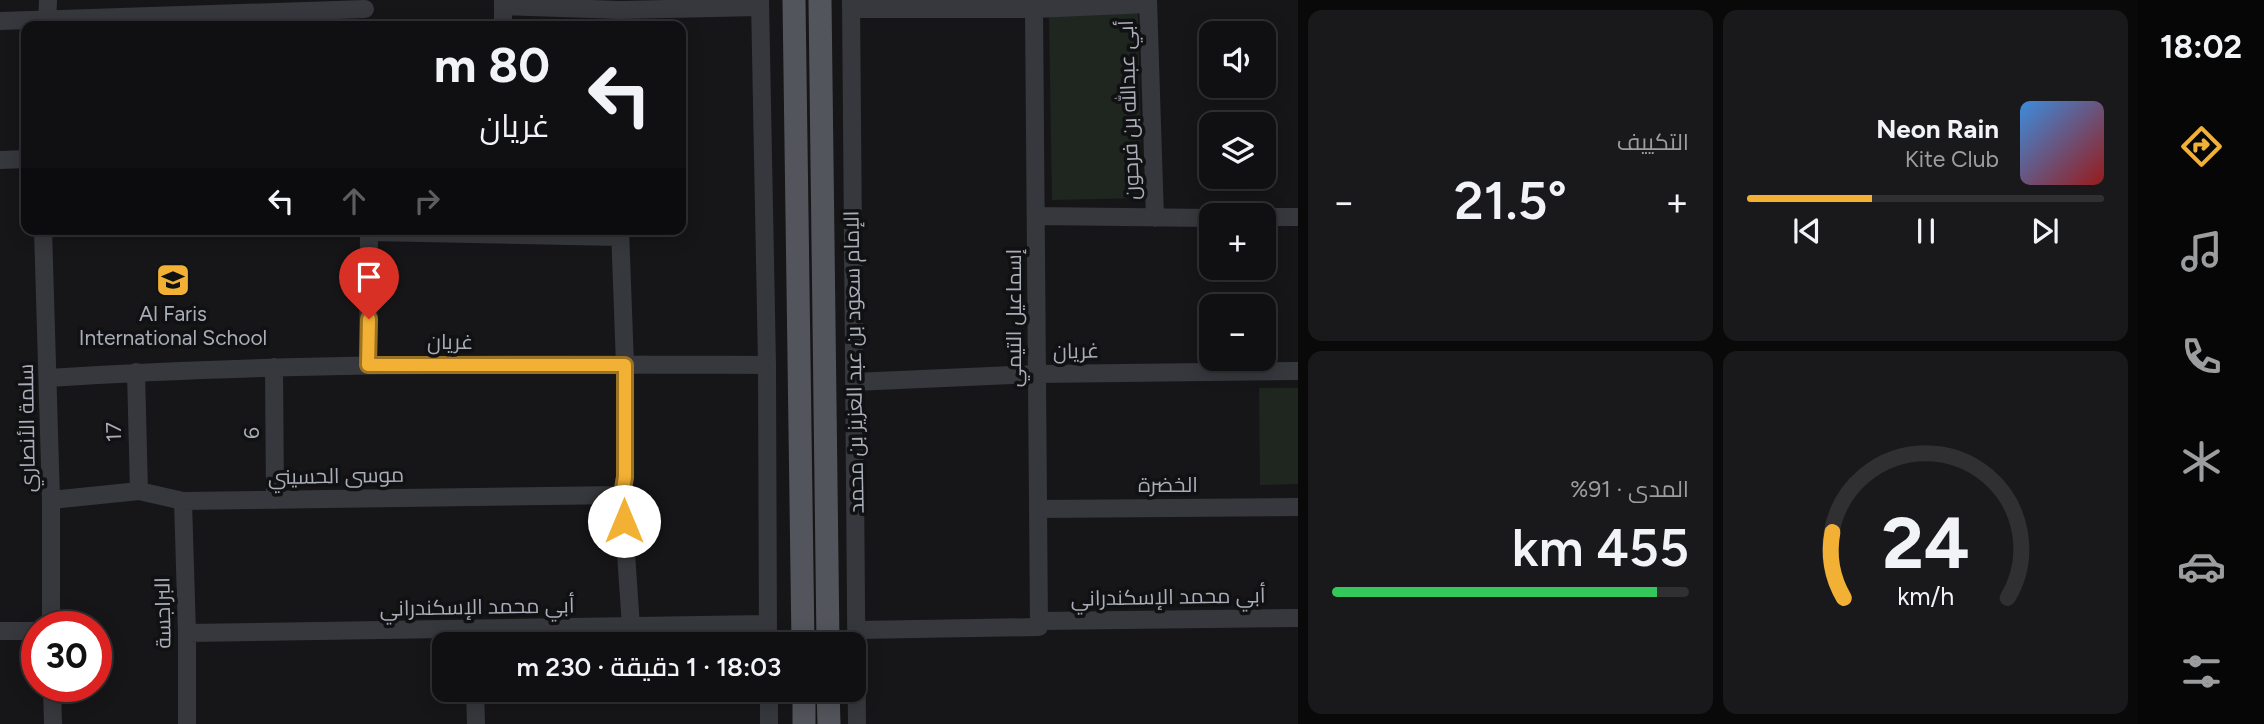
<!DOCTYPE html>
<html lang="ar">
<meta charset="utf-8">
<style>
body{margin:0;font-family:Figtree,Cairo,sans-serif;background:#19191b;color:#f1f3f6;direction:rtl;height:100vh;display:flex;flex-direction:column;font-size:26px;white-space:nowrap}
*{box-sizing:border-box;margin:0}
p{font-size:23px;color:#9c9d9f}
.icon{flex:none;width:38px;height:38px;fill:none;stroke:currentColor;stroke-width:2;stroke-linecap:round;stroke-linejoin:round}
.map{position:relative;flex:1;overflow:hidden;direction:ltr}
.details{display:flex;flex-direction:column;gap:10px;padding:10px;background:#09090a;width:840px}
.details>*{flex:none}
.banner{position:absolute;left:21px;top:21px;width:665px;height:214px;border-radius:14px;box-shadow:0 4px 18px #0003,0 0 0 2px #303032;direction:rtl;background:#101012;color:#f1f3f6;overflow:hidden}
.tools{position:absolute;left:1199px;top:21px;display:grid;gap:14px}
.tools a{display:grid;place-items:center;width:77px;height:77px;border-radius:14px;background:#101012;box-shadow:0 4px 18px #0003,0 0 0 2px #303032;font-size:35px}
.speed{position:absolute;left:21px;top:611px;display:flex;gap:14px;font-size:35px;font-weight:700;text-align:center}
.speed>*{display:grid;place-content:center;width:91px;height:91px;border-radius:50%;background:#101012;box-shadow:0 4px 18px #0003,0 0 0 2px #303032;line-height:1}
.speed .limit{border:10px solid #d22;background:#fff;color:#111}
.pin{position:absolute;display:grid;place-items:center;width:60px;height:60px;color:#fff;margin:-72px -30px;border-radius:50% 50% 50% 0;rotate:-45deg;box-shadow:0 0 7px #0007}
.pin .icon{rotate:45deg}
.me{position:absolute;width:77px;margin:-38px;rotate:0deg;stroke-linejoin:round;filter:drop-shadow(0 0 5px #0008)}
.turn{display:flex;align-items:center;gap:24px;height:147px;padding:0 21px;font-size:32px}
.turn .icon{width:91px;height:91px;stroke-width:2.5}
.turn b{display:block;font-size:49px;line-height:60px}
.lanes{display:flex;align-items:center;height:66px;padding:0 21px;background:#0003;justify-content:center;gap:35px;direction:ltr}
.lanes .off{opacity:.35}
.big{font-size:52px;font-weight:600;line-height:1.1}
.details .card{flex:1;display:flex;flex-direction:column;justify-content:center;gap:10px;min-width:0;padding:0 24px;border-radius:14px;background:#19191b}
.details .dial{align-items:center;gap:0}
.dial svg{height:182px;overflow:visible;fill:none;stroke:#303032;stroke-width:7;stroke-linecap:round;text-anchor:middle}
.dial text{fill:#f1f3f6;stroke:none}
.song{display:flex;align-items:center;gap:21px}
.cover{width:84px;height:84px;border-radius:10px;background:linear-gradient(135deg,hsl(210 70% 55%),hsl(0 70% 35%))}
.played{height:7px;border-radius:4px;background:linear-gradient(90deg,#f2b134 35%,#303032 35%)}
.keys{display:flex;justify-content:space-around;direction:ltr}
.heat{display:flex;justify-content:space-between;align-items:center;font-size:38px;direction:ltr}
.charge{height:10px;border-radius:5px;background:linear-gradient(90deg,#34c759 91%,#303032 0)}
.details .tiles{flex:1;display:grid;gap:10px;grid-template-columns:repeat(2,1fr)}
.trip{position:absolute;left:432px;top:632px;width:434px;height:70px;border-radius:14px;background:#101012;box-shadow:0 4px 18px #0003,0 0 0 2px #303032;font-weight:600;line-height:70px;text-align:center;direction:rtl}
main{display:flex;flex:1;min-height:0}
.dock{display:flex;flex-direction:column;width:126px;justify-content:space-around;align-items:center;background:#060607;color:#9c9d9f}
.dock .icon{width:49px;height:49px}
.dock .current{color:#f2b134}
.dock b{font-size:32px;color:#f1f3f6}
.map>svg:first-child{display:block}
</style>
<main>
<nav class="dock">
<b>18:02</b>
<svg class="icon current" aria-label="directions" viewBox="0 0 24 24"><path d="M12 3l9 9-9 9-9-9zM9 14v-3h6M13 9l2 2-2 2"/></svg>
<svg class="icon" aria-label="music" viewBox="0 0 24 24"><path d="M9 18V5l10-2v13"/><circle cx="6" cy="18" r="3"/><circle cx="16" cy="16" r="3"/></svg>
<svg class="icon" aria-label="phone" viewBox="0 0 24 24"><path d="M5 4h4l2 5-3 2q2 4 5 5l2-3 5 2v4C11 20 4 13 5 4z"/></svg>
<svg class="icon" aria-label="climate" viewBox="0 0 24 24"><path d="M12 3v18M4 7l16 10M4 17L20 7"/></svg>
<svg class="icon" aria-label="car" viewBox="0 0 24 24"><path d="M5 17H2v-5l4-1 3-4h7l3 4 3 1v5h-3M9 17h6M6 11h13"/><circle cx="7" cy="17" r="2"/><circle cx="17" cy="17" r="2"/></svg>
<svg class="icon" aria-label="filters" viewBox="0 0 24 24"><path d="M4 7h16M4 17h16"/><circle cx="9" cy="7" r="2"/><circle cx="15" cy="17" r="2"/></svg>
</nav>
<section class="details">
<div class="tiles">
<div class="card">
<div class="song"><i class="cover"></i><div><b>Neon Rain</b><p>Kite Club</p></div></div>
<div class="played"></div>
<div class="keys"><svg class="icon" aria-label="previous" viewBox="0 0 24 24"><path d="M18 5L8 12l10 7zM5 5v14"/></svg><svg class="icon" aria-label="pause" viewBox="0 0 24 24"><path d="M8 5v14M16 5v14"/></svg><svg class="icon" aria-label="next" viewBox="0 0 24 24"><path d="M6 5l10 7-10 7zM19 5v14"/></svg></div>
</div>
<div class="card"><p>التكييف</p>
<div class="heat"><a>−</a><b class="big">21.5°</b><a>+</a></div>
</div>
<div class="card dial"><svg viewBox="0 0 100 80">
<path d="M14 69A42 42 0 1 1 86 69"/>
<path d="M14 69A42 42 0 0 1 9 40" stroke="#f2b134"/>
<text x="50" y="56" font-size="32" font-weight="700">24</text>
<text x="50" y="72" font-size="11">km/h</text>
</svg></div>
<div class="card"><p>المدى · 91%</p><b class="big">455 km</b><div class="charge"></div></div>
</div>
</section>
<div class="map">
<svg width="1298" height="724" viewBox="0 0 1298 724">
<rect width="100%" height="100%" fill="#161618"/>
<path fill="#1e261f" d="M1138,13L1142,198L1052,200L1049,15Z
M1259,388H1298V484L1260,485Z"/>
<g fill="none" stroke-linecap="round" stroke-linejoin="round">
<path stroke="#37383d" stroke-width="18" d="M760,0L767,365L768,644
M851,0L857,724
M1148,0L1155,218
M503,6L620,10L760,7
M851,9H1034L1148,4
M0,21L365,9
M47,26L48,0
M503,26V0
M0,160L26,159
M1036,216L1211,218
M1264,217H1298
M43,229L51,500V626
M620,229L625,365V477L622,495L631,627
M370,232L620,237
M368,365L369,229
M274,367L275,500
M136,372L139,491
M49,378C288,362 527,364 767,365
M854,382L1037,374L1298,371
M51,500L139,491L183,501L622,495
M183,501L187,633V724
M1038,509L1298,507
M1039,621L1298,618
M858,630L1039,627L1034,9
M0,631H37
M187,633L768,624
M52,686L53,724
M475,690L476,724
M769,690V724"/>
<path stroke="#53555c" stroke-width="23" d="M794,0L803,644
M820,0L828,644
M804,690V724
M828,690L829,724"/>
</g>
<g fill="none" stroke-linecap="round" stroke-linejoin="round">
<g stroke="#9d7322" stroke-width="18">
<path id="route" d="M369,319L368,365H625V477L622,495L624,521"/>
</g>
<use href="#route" stroke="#f2b134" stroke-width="12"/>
</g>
<defs>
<g id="school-square" transform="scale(1.75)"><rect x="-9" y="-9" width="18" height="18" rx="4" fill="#f2b134" stroke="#111113"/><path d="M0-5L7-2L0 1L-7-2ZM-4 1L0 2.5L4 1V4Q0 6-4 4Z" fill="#111"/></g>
</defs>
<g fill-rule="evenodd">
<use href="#school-square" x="173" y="280"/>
</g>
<g text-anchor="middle" stroke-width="7" stroke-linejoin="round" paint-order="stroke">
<g font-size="21" fill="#a8adb8" stroke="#111113">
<text transform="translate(1129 110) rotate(-92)" y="7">أبي عبدالله بن فرحون</text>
<text transform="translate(1014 318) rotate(-90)" y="7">إسماعيل التيمي</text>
<text x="450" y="349">غريان</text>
<text transform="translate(1076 351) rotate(-1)" y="7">غريان</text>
<text transform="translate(854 362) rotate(-91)" y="7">الإمام سعود بن عبد العزيز بن محمد</text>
<text transform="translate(27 428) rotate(-91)" y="7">سلمة الأنصاري</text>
<text transform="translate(114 432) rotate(-92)" y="7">17</text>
<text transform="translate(252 433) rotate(-90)" y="7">6</text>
<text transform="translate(336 476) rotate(-1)" y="7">موسى الحسيني</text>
<text x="1168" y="492">الخضرة</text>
<text transform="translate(1168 597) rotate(-1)" y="7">أبي محمد الإسكندراني</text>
<text transform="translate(477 607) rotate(-1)" y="7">أبي محمد الإسكندراني</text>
<text transform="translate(163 613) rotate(-91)" y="7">البراجسة</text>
</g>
<g font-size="21" fill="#a8adb8" stroke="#111113">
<text x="173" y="321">Al Faris<tspan x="173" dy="24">International School</tspan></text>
</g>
</g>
</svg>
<div class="tools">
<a><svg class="icon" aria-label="sound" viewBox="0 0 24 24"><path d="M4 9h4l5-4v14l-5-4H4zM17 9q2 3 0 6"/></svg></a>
<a><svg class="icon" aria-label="layers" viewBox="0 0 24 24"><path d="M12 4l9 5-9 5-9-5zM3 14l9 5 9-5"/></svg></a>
<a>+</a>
<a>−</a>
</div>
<div class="speed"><div class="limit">30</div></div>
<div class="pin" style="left:369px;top:319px;background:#d93025"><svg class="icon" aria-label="arrive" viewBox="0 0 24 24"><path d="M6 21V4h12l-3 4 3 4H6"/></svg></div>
<svg class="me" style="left:624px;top:521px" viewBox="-20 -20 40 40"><circle r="19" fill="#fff"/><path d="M0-13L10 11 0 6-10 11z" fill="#f2b134"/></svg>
<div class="trip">18:03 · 1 دقيقة · 230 m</div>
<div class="banner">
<div class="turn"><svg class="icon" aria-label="left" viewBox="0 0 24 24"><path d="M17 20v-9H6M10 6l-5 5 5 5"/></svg><div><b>80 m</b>غريان</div></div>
<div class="lanes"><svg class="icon" aria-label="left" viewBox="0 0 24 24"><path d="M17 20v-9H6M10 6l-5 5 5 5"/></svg><svg class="icon off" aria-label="ahead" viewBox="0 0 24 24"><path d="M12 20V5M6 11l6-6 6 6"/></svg><svg class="icon off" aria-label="right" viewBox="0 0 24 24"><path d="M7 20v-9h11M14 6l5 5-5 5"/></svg></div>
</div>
</div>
</main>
